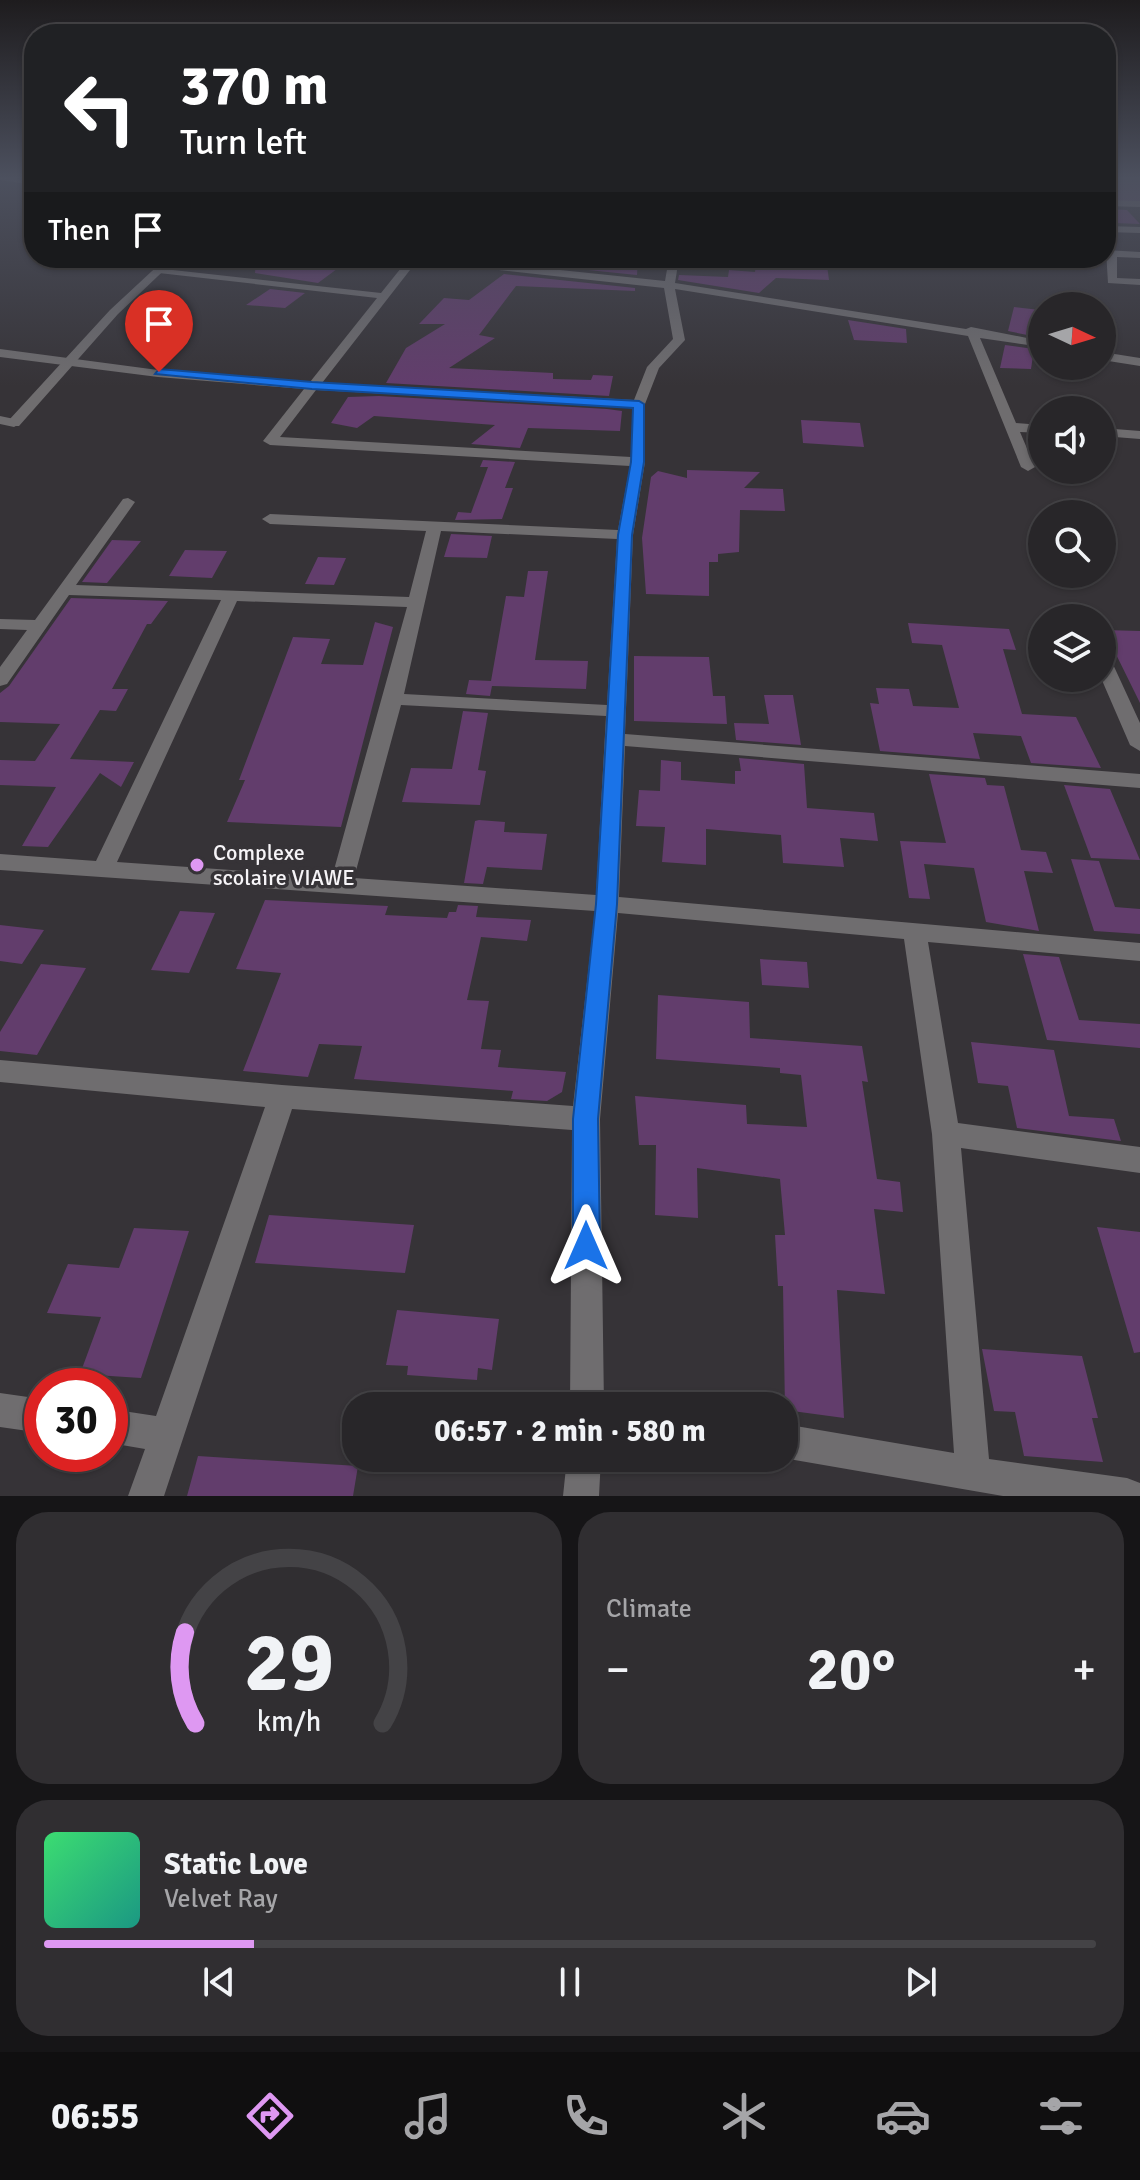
<!DOCTYPE html>
<meta charset="utf-8">
<style>
body{margin:0;font-family:Signika,sans-serif;background:#302e31;color:#f1f3f6;height:100vh;display:flex;flex-direction:column;font-size:30px;white-space:nowrap}
*{box-sizing:border-box;margin:0}
p{font-size:26px;color:#a5a5a8}
.icon{flex:none;width:44px;height:44px;fill:none;stroke:currentColor;stroke-width:2;stroke-linecap:round;stroke-linejoin:round}
.map{position:relative;height:1496px;overflow:hidden}
.details{display:flex;flex-direction:column;gap:16px;padding:16px;background:#161517;flex:1}
.details>*{flex:none}
.banner{position:absolute;left:24px;top:24px;width:1092px;height:244px;border-radius:32px;box-shadow:0 2px 6px #0004,0 0 0 2px #444346;background:#202124;color:#fff;overflow:hidden}
.needle{width:52px;rotate:94deg}
.buttons{position:absolute;left:1028px;top:292px;display:grid;gap:16px}
.buttons a{display:grid;place-items:center;width:88px;height:88px;border-radius:50%;background:#282629;box-shadow:0 2px 6px #0004,0 0 0 2px #444346;font-size:40px}
.speed{position:absolute;left:24px;top:1368px;display:flex;gap:16px;font-size:40px;font-weight:700;text-align:center}
.speed>*{display:grid;place-content:center;width:104px;height:104px;border-radius:50%;background:#282629;box-shadow:0 2px 6px #0004,0 0 0 2px #444346;line-height:1}
.speed .limit{border:12px solid #d22;background:#fff;color:#111}
.pin{position:absolute;display:grid;place-items:center;width:68px;height:68px;color:#fff;margin:-82px -34px;border-radius:50% 50% 50% 0;rotate:-45deg;box-shadow:0 0 8px #0007}
.pin .icon{rotate:45deg}
.me{position:absolute;width:88px;margin:-44px;rotate:0deg;stroke-linejoin:round;filter:drop-shadow(0 0 6px #0008)}
.turn{display:flex;align-items:center;gap:28px;height:168px;padding:0 24px;font-size:36px}
.turn .icon{width:104px;height:104px;stroke-width:2.5}
.turn b{display:block;font-size:56px;line-height:68px}
.then{display:flex;align-items:center;height:76px;padding:0 24px;background:#0003;gap:16px;font-size:30px}
.big{font-size:60px;font-weight:800;line-height:1.1}
.details .card{flex:1;display:flex;flex-direction:column;justify-content:center;gap:12px;min-width:0;padding:0 28px;border-radius:32px;background:#302e31}
.details .dial{align-items:center;gap:0}
.dial svg{height:208px;overflow:visible;fill:none;stroke:#444346;stroke-width:7;stroke-linecap:round;text-anchor:middle}
.dial text{fill:#f1f3f6;stroke:none}
.song{display:flex;align-items:center;gap:24px}
.cover{width:96px;height:96px;border-radius:12px;background:linear-gradient(135deg,hsl(140 70% 55%),hsl(170 70% 35%))}
.played{height:8px;border-radius:4px;background:linear-gradient(90deg,#de98f2 20%,#444346 20%)}
.keys{display:flex;justify-content:space-around;direction:ltr}
.heat{display:flex;justify-content:space-between;align-items:center;font-size:44px;direction:ltr}
.details .tiles{flex:1;display:grid;gap:16px;grid-template-columns:1fr 1fr}
.card:last-child{grid-column:span 2}
.trip{position:absolute;left:342px;top:1392px;width:456px;height:80px;border-radius:32px;background:#282629;box-shadow:0 2px 6px #0004,0 0 0 2px #444346;font-weight:800;line-height:80px;text-align:center}
.tab-bar{display:flex;height:128px;justify-content:space-around;align-items:center;background:#100f10;color:#a5a5a8}
.tab-bar .icon{width:56px;height:56px}
.tab-bar .active{color:#de98f2}
.tab-bar b{font-size:36px;color:#f1f3f6}
.map>svg:first-child{display:block}
</style>
<div class="map">
<svg width="1140" height="1496" viewBox="0 0 1140 1496">
<rect width="100%" height="100%" fill="#363337"/>
<path fill="#644e6b" d="M1106,177H1140V202L1106,201Z"/>
<path fill="#623d6c" d="M1106,209L1127,210L1140,224L1114,223L1106,215Z
M256,258H268L345,263L318,283L255,273Z
M525,258H638L637,275L519,263Z
M757,258H826L829,280L776,278L759,293L678,280L679,275L728,277L729,270L755,272Z
M504,274L635,288V291L516,286L479,335L495,338L449,368L553,373V379L591,380L593,375L613,376L609,396L386,383L406,348L445,324H419L444,298L469,300Z
M270,289L305,293L285,308L246,305Z
M1014,307L1040,310L1037,337L1008,331Z
M848,320L906,329L907,343L854,340Z
M1005,345L1034,349L1031,369L1000,368Z
M379,396L607,409L622,411L620,431L528,428L520,448L471,444L495,425L374,416L357,428L331,423L348,397Z
M801,420L860,423L864,447L803,443Z
M483,460L515,462L505,488H513L502,519L455,520L458,512L471,513L488,467H480Z
M687,470L760,472L744,488L783,489L785,511L740,510L739,552L718,554V562H709V596L646,594L642,538L651,477L658,471L687,478Z
M451,534L492,536L487,558L444,557Z
M112,540L141,541L107,583L82,582Z
M185,550L227,551L212,578L169,576Z
M318,557L346,558L334,585L305,584Z
M528,571H548L535,660L588,661L586,689L492,686L490,696L466,694L469,680L491,681L506,596L524,597Z
M71,598L168,601L151,624H147L112,689H128L116,711L100,710L70,759L134,762L121,787L100,773L48,847L22,846L56,787L0,785V760L35,761L60,724L0,722V693L9,686Z
M375,622L393,627L341,827L227,822L245,780H239L293,637L330,639L321,664L363,665Z
M908,623L1009,629L1016,650L1003,649L1022,714L1076,717L1101,768L1031,763L1021,736L973,733L980,759L880,751L870,703L879,704L876,688L909,689L913,706L959,708L942,645L912,643Z
M1104,630L1140,631V703Z
M634,656L709,657L713,696H725L727,724L634,721Z
M764,695H793L801,745L736,740L734,723L769,724Z
M463,711L488,713L478,770L486,771L480,805L402,802L411,768L452,769Z
M739,758L804,764L807,808L874,813L878,841L840,838L844,867L783,863L781,835L706,829V865L662,862L665,827L636,826L639,790L660,791L661,760L681,762V780L735,784V771H741Z
M929,774L985,778L987,785L1004,786L1021,850L1046,852L1053,873L1024,871L1039,931L986,922L974,868L924,864L930,899L909,898L900,841L946,843Z
M1064,785L1110,789L1140,860L1091,858Z
M479,820L505,822L504,832L547,834L542,870L487,867L483,884L464,883L475,821Z
M1071,859L1099,861L1115,907L1140,909V934L1094,931Z
M265,900L388,906L385,915L447,918L449,912H456L458,905L478,906L476,917L531,920L527,941L481,937L467,1000L489,1001L481,1049L501,1050L498,1067L566,1072L562,1092L547,1101L511,1099L513,1091L354,1079L362,1046L319,1044L308,1077L243,1071L281,973L236,969Z
M180,911L215,913L189,973L151,970Z
M0,925L44,930L22,964L0,961Z
M1023,954L1059,957L1079,1020L1140,1024V1048L1047,1040Z
M760,959L807,962L809,988L762,985Z
M41,964L86,968L37,1055L0,1051V1032Z
M658,995L749,1002L750,1038L862,1046L868,1082L862,1081L877,1179L900,1182L903,1212L874,1209L885,1294L837,1290L844,1418L785,1410L783,1286H778L775,1235H785L780,1179L697,1168L698,1218L655,1215L656,1145H639L635,1096L746,1105L747,1124L807,1127L801,1075L780,1073V1068L656,1059Z
M971,1042L1054,1050L1069,1116L1114,1119L1121,1141L1017,1128L1008,1086L978,1083Z
M269,1215L414,1225L405,1273L255,1263Z
M1097,1227L1140,1232V1352L1134,1353Z
M134,1228L189,1231L141,1378L80,1374L101,1317L47,1313L68,1264L119,1268Z
M397,1310L499,1319L492,1370L478,1368L477,1380L407,1375L408,1366L386,1365Z
M982,1349L1082,1356L1098,1418H1092L1103,1462L1024,1456L1015,1412L994,1411Z
M198,1456L358,1466L353,1496H187Z"/>
<g fill="none" stroke-linecap="round" stroke-linejoin="round">
<path fill="#6f6d6f" fill-rule="evenodd" d="M0,177L34,181V185L0,180Z
M1106,200L1140,201V207L1106,206Z
M1106,226L1140,227V233L1106,232Z
M1106,250L1140,252V258L1117,257V278L1140,279V285L1108,283Z
M409,258H445L665,281L669,258H679L675,283L966,329L971,327L1042,341V347L980,338L1016,423L1042,425V433L1020,432L1035,467L1028,471L1021,467L968,336L675,289L685,340L659,368L645,404V462L633,535L625,734L1140,774V788L625,746L619,897L1140,943V961L928,942L958,1123L1140,1147V1173L961,1148L989,1459L1127,1478L1140,1483V1496H1003L783,1458L784,1424L954,1453L932,1134L904,939L618,913L600,1119L604,1406H570L572,1130L292,1109L164,1496H128L145,1449L110,1443V1409L156,1416L265,1107L0,1082V1060L282,1085L573,1106L595,911L0,870V854L96,861L221,600L69,595L7,684L0,686V667L27,630L0,629V619L35,620L123,499L128,498L135,502L76,585L409,597L426,531L270,524L262,519L270,514L618,530L630,466L270,445L263,441L304,389L158,377L0,357V349L158,370L310,382L377,298L159,273L155,268L381,293ZM417,261L664,288L673,339L647,367L634,400L322,383ZM316,390L633,407L631,457L280,437ZM441,531L617,539L607,705L404,694ZM237,601L407,607L332,877L117,862ZM401,705L606,716L596,895L354,878Z
M987,258H997L990,265L985,262Z
M1102,352L1140,358V366L1102,360Z
M0,416L19,420L21,423L14,427L0,424Z
M1102,428L1140,431V439L1102,436Z
M1102,655L1111,660L1140,723V751L1130,745L1101,678Z
M0,1393L42,1399V1433L0,1427Z
M567,1458H601L599,1496H563Z"/>
<path fill="#6f6d6f" fill-rule="evenodd" d="M166,258H177L118,314L19,426H9V420L110,310Z"/>
</g>
<linearGradient id="sky" x2="0" y2="1"><stop stop-color="#1e1c1e"/><stop offset="0.46" stop-color="#4c505e"/><stop offset="1" stop-color="#4c505e" stop-opacity="0"/></linearGradient>
<rect width="1140" height="386" fill="url(#sky)"/>
<path fill="#1a73e8" stroke="#114b97" stroke-width="2" d="M159,369L312,382L639,401L644,404V462L632,535L617,904L598,1119L600,1246L596,1256L586,1259L577,1256L573,1246V1119L596,904L618,535L631,462L633,408L312,389L155,374Z"/>
<circle fill="#de98f2" stroke="#363337" stroke-width="3" cx="197" cy="865" r="8"/>
<g text-anchor="middle" stroke-width="7" stroke-linejoin="round" paint-order="stroke">
<g font-size="22" fill="#f6f4f7" stroke="#363337" text-anchor="start">
<text x="213" y="860">Complexe<tspan x="213" dy="25">scolaire VIAWE</tspan></text>
</g>
</g>
</svg>
<div class="buttons">
<a><svg class="needle" viewBox="-14 -14 28 28"><path d="M0-13l5 13h-10z" fill="#e53935"/><path d="M0 13l5-13h-10z" fill="#a5a5a8"/></svg></a>
<a><svg class="icon" aria-label="sound" viewBox="0 0 24 24"><path d="M4 9h4l5-4v14l-5-4H4zM17 9q2 3 0 6"/></svg></a>
<a><svg class="icon" aria-label="search" viewBox="0 0 24 24"><circle cx="10" cy="10" r="6"/><path d="M15 15l6 6"/></svg></a>
<a><svg class="icon" aria-label="layers" viewBox="0 0 24 24"><path d="M12 4l9 5-9 5-9-5zM3 14l9 5 9-5"/></svg></a>
</div>
<div class="speed"><div class="limit">30</div></div>
<div class="pin" style="left:159px;top:372px;background:#d93025"><svg class="icon" aria-label="arrive" viewBox="0 0 24 24"><path d="M6 21V4h12l-3 4 3 4H6"/></svg></div>
<svg class="me" style="left:586px;top:1246px" viewBox="-20 -20 40 40"><path d="M0-17L14 15 0 8-14 15z" fill="#1a73e8" stroke="#fff" stroke-width="4"/></svg>
<div class="trip">06:57 · 2 min · 580 m</div>
<div class="banner">
<div class="turn"><svg class="icon" aria-label="left" viewBox="0 0 24 24"><path d="M17 20v-9H6M10 6l-5 5 5 5"/></svg><div><b>370 m</b>Turn left</div></div>
<div class="then">Then<svg class="icon" aria-label="arrive" viewBox="0 0 24 24"><path d="M6 21V4h12l-3 4 3 4H6"/></svg></div>
</div>
</div>
<section class="details">
<div class="tiles">
<div class="card dial"><svg viewBox="0 0 100 80">
<path d="M14 69A42 42 0 1 1 86 69"/>
<path d="M14 69A42 42 0 0 1 10 34" stroke="#de98f2"/>
<text x="50" y="56" font-size="32" font-weight="700">29</text>
<text x="50" y="72" font-size="11">km/h</text>
</svg></div>
<div class="card"><p>Climate</p>
<div class="heat"><a>−</a><b class="big">20°</b><a>+</a></div>
</div>
<div class="card">
<div class="song"><i class="cover"></i><div><b>Static Love</b><p>Velvet Ray</p></div></div>
<div class="played"></div>
<div class="keys"><svg class="icon" aria-label="previous" viewBox="0 0 24 24"><path d="M18 5L8 12l10 7zM5 5v14"/></svg><svg class="icon" aria-label="pause" viewBox="0 0 24 24"><path d="M8 5v14M16 5v14"/></svg><svg class="icon" aria-label="next" viewBox="0 0 24 24"><path d="M6 5l10 7-10 7zM19 5v14"/></svg></div>
</div>
</div>
</section>
<nav class="tab-bar">
<b>06:55</b>
<svg class="icon active" aria-label="directions" viewBox="0 0 24 24"><path d="M12 3l9 9-9 9-9-9zM9 14v-3h6M13 9l2 2-2 2"/></svg>
<svg class="icon" aria-label="music" viewBox="0 0 24 24"><path d="M9 18V5l10-2v13"/><circle cx="6" cy="18" r="3"/><circle cx="16" cy="16" r="3"/></svg>
<svg class="icon" aria-label="phone" viewBox="0 0 24 24"><path d="M5 4h4l2 5-3 2q2 4 5 5l2-3 5 2v4C11 20 4 13 5 4z"/></svg>
<svg class="icon" aria-label="climate" viewBox="0 0 24 24"><path d="M12 3v18M4 7l16 10M4 17L20 7"/></svg>
<svg class="icon" aria-label="car" viewBox="0 0 24 24"><path d="M5 17H2v-5l4-1 3-4h7l3 4 3 1v5h-3M9 17h6M6 11h13"/><circle cx="7" cy="17" r="2"/><circle cx="17" cy="17" r="2"/></svg>
<svg class="icon" aria-label="filters" viewBox="0 0 24 24"><path d="M4 7h16M4 17h16"/><circle cx="9" cy="7" r="2"/><circle cx="15" cy="17" r="2"/></svg>
</nav>
